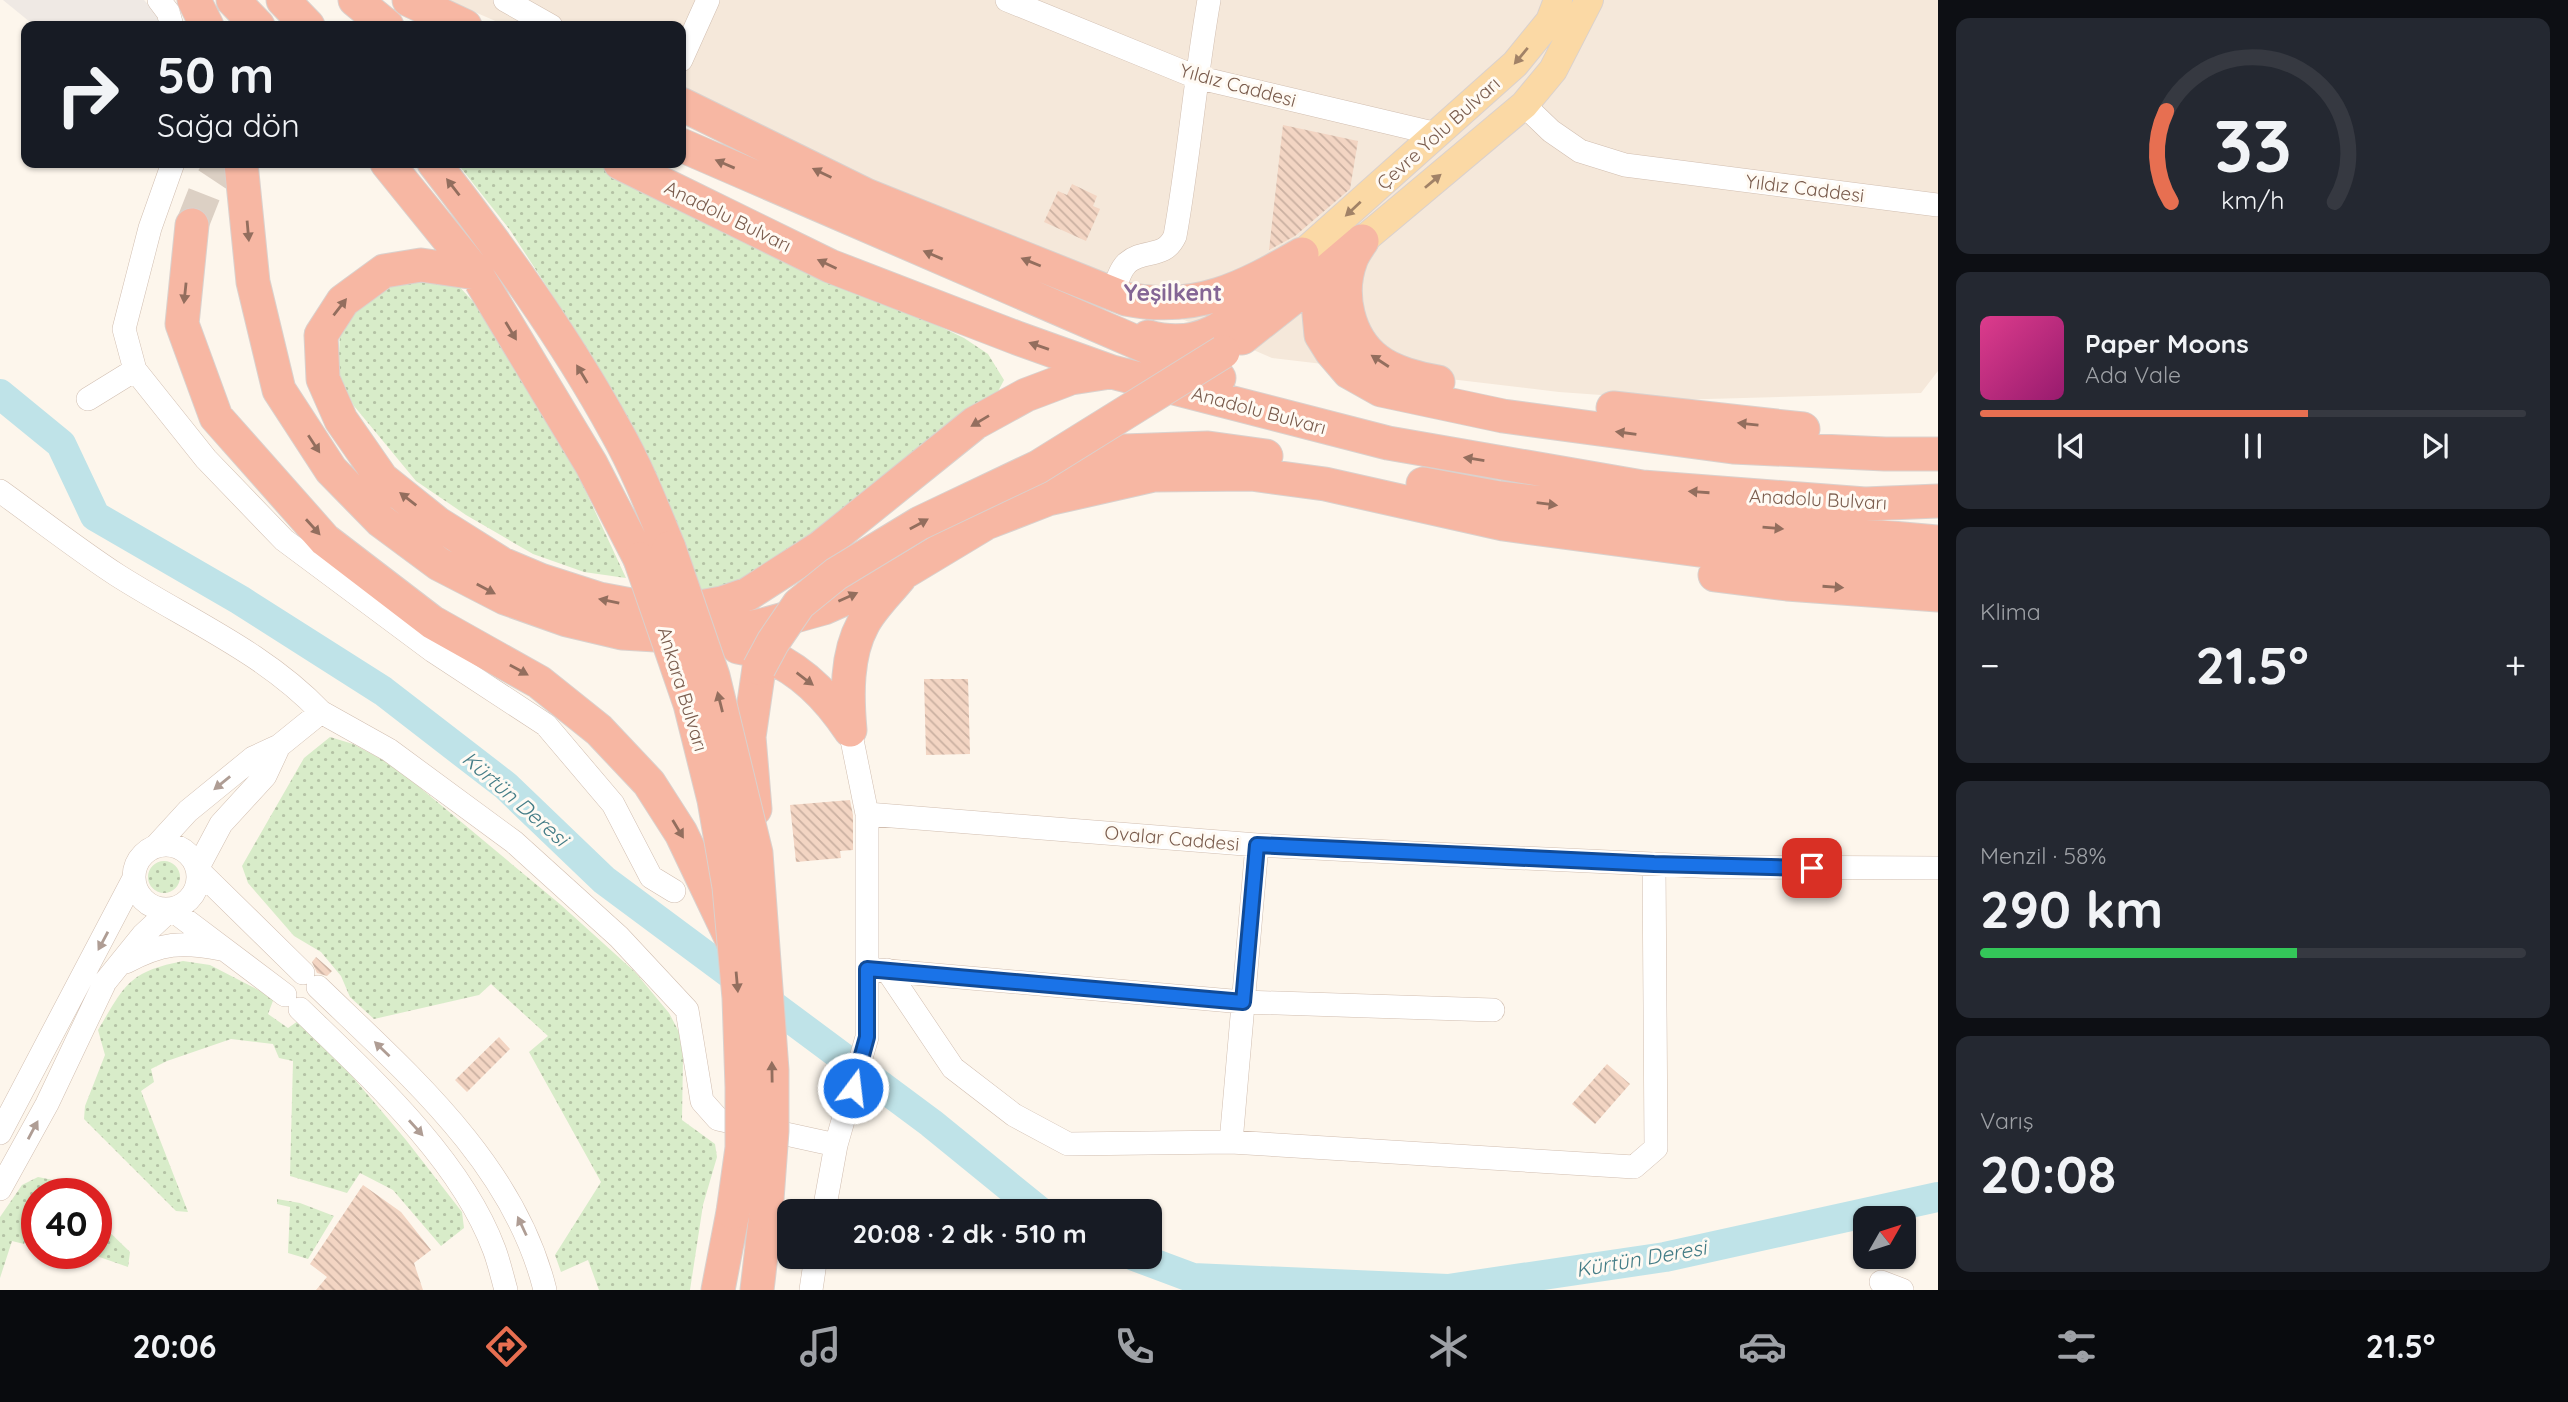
<!DOCTYPE html>
<html lang="tr">
<meta charset="utf-8">
<style>
body{margin:0;font-family:Quicksand,sans-serif;background:#242831;color:#f1f3f6;height:100vh;display:flex;flex-direction:column;font-size:26px;white-space:nowrap}
*{box-sizing:border-box;margin:0}
p{font-size:23px;color:#9ea1a6}
.icon{flex:none;width:38px;height:38px;fill:none;stroke:currentColor;stroke-width:2;stroke-linecap:round;stroke-linejoin:round}
.map{position:relative;flex:1;overflow:hidden}
.sheet{display:flex;flex-direction:column;gap:18px;padding:18px;background:#0d0f14;width:630px}
.sheet>*{flex:none}
.top-card{position:absolute;left:21px;top:21px;width:665px;height:147px;border-radius:14px;box-shadow:0 2px 5px #0004;background:#171b24;color:#f1f3f6;overflow:hidden}
.needle{width:46px;rotate:51deg}
.buttons{position:absolute;left:1853px;top:1206px;display:grid;gap:14px}
.buttons a{display:grid;place-items:center;width:63px;height:63px;border-radius:14px;background:#171b24;box-shadow:0 2px 5px #0004;font-size:35px}
.speed{position:absolute;left:21px;top:1178px;display:flex;gap:14px;font-size:35px;font-weight:700;text-align:center}
.speed>*{display:grid;place-content:center;width:91px;height:91px;border-radius:50%;background:#171b24;box-shadow:0 2px 5px #0004;line-height:1}
.speed .limit{border:10px solid #d22;background:#fff;color:#111}
.pin{position:absolute;display:grid;place-items:center;width:60px;height:60px;color:#fff;margin:-30px;border-radius:14px;box-shadow:0 4px 10px #0006}
.me{position:absolute;width:77px;margin:-38px;rotate:15deg;stroke-linejoin:round;filter:drop-shadow(0 0 5px #0008)}
.turn{display:flex;align-items:center;gap:24px;height:147px;padding:0 21px;font-size:32px}
.turn .icon{width:91px;height:91px;stroke-width:2.5}
.turn b{display:block;font-size:49px;line-height:60px}
.big{font-size:52px;font-weight:700;line-height:1.1}
.sheet .widget{flex:1;display:flex;flex-direction:column;justify-content:center;gap:10px;min-width:0;padding:0 24px;border-radius:14px;background:#242831}
.sheet .dial{align-items:center;gap:0}
.dial svg{height:182px;overflow:visible;fill:none;stroke:#363941;stroke-width:7;stroke-linecap:round;text-anchor:middle}
.dial text{fill:#f1f3f6;stroke:none}
.song{display:flex;align-items:center;gap:21px}
.cover{width:84px;height:84px;border-radius:10px;background:linear-gradient(135deg,hsl(330 70% 55%),hsl(320 70% 35%))}
.played{height:7px;border-radius:4px;background:linear-gradient(90deg,#e76f51 60%,#363941 60%)}
.keys{display:flex;justify-content:space-around;direction:ltr}
.heat{display:flex;justify-content:space-between;align-items:center;font-size:38px;direction:ltr}
.charge{height:10px;border-radius:5px;background:linear-gradient(90deg,#34c759 58%,#363941 0)}
.trip{position:absolute;left:777px;top:1199px;width:385px;height:70px;border-radius:14px;background:#171b24;box-shadow:0 2px 5px #0004;font-weight:700;line-height:70px;text-align:center}
.dock{display:flex;height:112px;justify-content:space-around;align-items:center;background:#090b0e;color:#9ea1a6}
.dock .icon{width:49px;height:49px}
.dock .on{color:#e76f51}
.dock b{font-size:32px;color:#f1f3f6}
main{display:flex;flex:1;min-height:0}
.map>svg:first-child{display:block}
</style>
<main>
<div class="map">
<svg width="1938" height="1290" viewBox="0 0 1938 1290">
<defs>
<pattern id="grass-dots" width="8" height="8" patternUnits="userSpaceOnUse" patternTransform="scale(1.75)"><rect width="8" height="8" fill="#d8ecc9"/><path d="M2 2h.1M6 6h.1" fill="none" stroke="#b4c2a5" stroke-width="1.8" stroke-linecap="round"/></pattern>
<pattern id="building-back-hatch" width="6" height="6" patternUnits="userSpaceOnUse" patternTransform="scale(1.75)"><rect width="6" height="6" fill="#f3d5c3"/><path d="M-1 5l2 2M0 0l6 6M5-1l2 2" fill="none" stroke="#cab0a1"/></pattern>
</defs>
<rect width="100%" height="100%" fill="#fdf6ec"/>
<path fill="#f5e8da" d="M447,0H1938V371L1921,393L1671,400L1559,392L1272,358L681,102V26H507Z"/>
<path fill="#efe9e4" d="M3,0H144L162,20L158,26H35Z"/>
<path fill="url(#grass-dots)" d="M457,163H599L964,338L988,354L1004,380L993,401L748,586L694,592L631,428L592,356L510,230Z
M425,274L456,283L480,309L554,423L626,578L584,572L533,554L466,515L416,481L354,406L338,374L340,333L356,305L386,285Z
M330,737L353,744L394,766L561,905L635,972L669,1013L679,1032L683,1057L682,1120L715,1144L717,1157L703,1205L690,1290H599L588,1260L561,1272L555,1255L601,1182L529,1052L548,1036L491,984L479,995L374,1019L350,997L341,976L321,952L294,936L248,883L242,866L304,758Z
M148 877a16 16 0 1 1 32 0a16 16 0 1 1-32 0Z
M183,961L210,965L274,998L268,1014L288,1028L298,1021L329,1049L406,1140L462,1212L464,1228L441,1246L393,1190L360,1173L347,1193L290,1176L293,1061L279,1058L273,1044L231,1039L167,1061L151,1069L154,1082L141,1091L188,1212L176,1211L84,1119L85,1106L105,1055L98,1030C125,985 128,972 183,961Z
M38,1177L58,1181L70,1193L37,1194V1235L29,1232L24,1244L12,1241L0,1278V1217L22,1185Z
M277,1199L300,1203L334,1216L308,1259L288,1253L290,1207L277,1204Z
M96,1219L130,1252L128,1267L88,1253H96Z"/>
<g fill="none" stroke-linecap="round" stroke-linejoin="round">
<path stroke="#bfe3e8" stroke-width="30" d="M0,394L61,444L95,516L240,600L383,691L506,786L604,880L931,1123L1039,1211
M1134,1256L1193,1278L1448,1289L1665,1257L1938,1197"/>
</g>
<path fill="url(#building-back-hatch)" d="M1283,125L1358,141L1350,189L1295,236L1269,250Z
M1072,184L1097,196L1093,206L1100,209L1086,241L1044,222L1058,191L1067,195Z
M924,679H968L970,754L926,755Z
M850,800L853,815V850L840,851L841,858L796,862L790,805Z
M316,957L332,971L327,976L317,973L312,962Z
M499,1037L510,1049L467,1092L455,1080Z
M1607,1064L1630,1084L1595,1124L1572,1104Z
M363,1185L401,1212L431,1250L414,1263L423,1290H316L327,1277L310,1264Z"/>
<g fill="none" stroke-linecap="round" stroke-linejoin="round">
<path stroke="#dcd0c4" stroke-width="33" stroke-dasharray="33 17" stroke-linecap="butt" d="M192,225L207,187L223,163"/>
<g stroke="#d1beb0" stroke-width="24">
<path id="minor" d="M159,0L168,12L172,26
M505,0L551,26
M1007,0L1196,77L1437,134
M681,60L708,0
M1524,105L1551,131L1580,151L1625,165L1938,205
M1113,294C1116,284 1119,271 1127,263C1144,248 1164,260 1175,236C1189,158 1195,79 1209,0
M135,370L206,459L284,540L433,651L546,725L613,804L651,877L674,891
M88,399L135,370L124,329L150,228L173,163
M0,491C39,519 77,549 117,575C186,619 264,652 321,712
M279,746L265,776L221,824L197,869L303,973
M867,814L1257,845L1392,852L1718,867L1938,868
M134 877a32 32 0 1 1 64 0a32 32 0 1 1-64 0Z
M155,847L188,811L253,758L279,746L321,712L389,750L514,842L619,937L687,1010L702,1101L718,1119L836,1145
M126,962C161,943 182,941 221,949
M867,969L1243,1002L1493,1010
M887,970L953,1068L1014,1115L1068,1144L1231,1142L1634,1167L1656,1148L1654,864
M318,987C408,1074 514,1164 545,1290
M300,1009C369,1076 460,1158 494,1249C499,1262 502,1276 506,1290
M0,1133L133,880
M1231,1142L1257,845
M0,1189L47,1104L105,982L143,935L171,909L285,995
M824,1211L836,1145L867,1037V814L850,730
M1881,1282L1902,1290
M811,1290L816,1256"/>
</g>
<g stroke="#dad1cd" stroke-width="30">
<path id="major" d="M1362,241L1524,105L1553,70L1589,0
M1302,254L1515,64L1550,21L1558,0"/>
</g>
<g stroke="#dad1cd" stroke-width="35">
<path id="highway" d="M194,0L207,26
M233,0L258,26
M283,0L308,26
M355,0L387,26
M409,0L465,26
M681,104L866,195L1126,299C1196,313 1243,288 1302,254
M681,145L1219,378
M241,163L253,282L279,390L331,470L381,521L439,564L505,598L567,620L622,633L673,636L727,632L763,625L824,608L903,573L986,523L1048,499L1154,475L1251,474L1325,484L1503,524L1744,556L1938,567
M387,163L476,273L591,464L640,559
M434,163C500,248 564,336 616,431C637,468 653,509 669,548
M620,163L830,266L1017,338L1112,372L1388,443L1642,487L1865,504L1938,501
M192,225L182,324L216,417L325,540L432,622L539,682L599,730L649,783L681,833L733,942
M1362,241L1328,270L1319,290V314L1321,335L1331,351L1349,372L1381,390L1503,416L1733,447L1885,454H1938
M1362,241C1358,247 1353,254 1351,260C1338,294 1348,338 1377,360C1392,372 1419,379 1438,382
M476,273L421,265L384,271L343,301L321,335L323,379L341,420L382,479L437,523L502,564L540,580L599,599L647,608H695L722,603L748,594L821,547L975,423L1026,395L1071,378L1110,372
M1148,337C1208,353 1235,318 1275,280
M1242,338L1328,270
M1613,408L1803,429
M1039,467L1124,451L1208,448L1266,456
M1423,484L1499,498L1689,520L1938,542
M1715,575L1787,584L1938,595
M738,647C788,656 823,689 850,730
M850,730C847,696 846,655 863,624C872,607 888,592 900,577
M755,809L749,737L759,668
M718,1290L733,1212
M757,1290L766,1213"/>
</g>
<use href="#minor" stroke="#fff" stroke-width="23"/>
<use href="#major" stroke="#fbd9a5" stroke-width="28"/>
<use href="#highway" stroke="#f7b7a3" stroke-width="33"/>
<g stroke="#dad1cd" stroke-width="35" stroke-linecap="butt">
<path id="highway-bridge" d="M669,548L713,676L756,853L772,1070V1131L766,1213
M640,559L690,704L714,800L729,887L739,998L742,1087V1148L733,1212
M759,668L773,642L799,604L836,574L920,523L1038,467L1223,352"/>
</g>
<use href="#highway-bridge" stroke="#f7b7a3" stroke-width="33"/>
</g>
<defs><path id="oneway-solid" d="M-6-.8H1V-3.2L6.5 0L1 3.2V.8H-6Z" transform="scale(1.75)"/></defs>
<g fill="#a18267">
<use href="#oneway-solid" transform="translate(1521 56) rotate(130)"/>
<use href="#oneway-solid" transform="translate(1433 181) rotate(-40)"/>
<use href="#oneway-solid" transform="translate(1353 209) rotate(137)"/>
</g>
<g fill="#936e5e">
<use href="#oneway-solid" transform="translate(725 164) rotate(-157)"/>
<use href="#oneway-solid" transform="translate(822 173) rotate(-154)"/>
<use href="#oneway-solid" transform="translate(453 187) rotate(-128)"/>
<use href="#oneway-solid" transform="translate(248 231) rotate(85)"/>
<use href="#oneway-solid" transform="translate(933 255) rotate(-157)"/>
<use href="#oneway-solid" transform="translate(1031 262) rotate(-158)"/>
<use href="#oneway-solid" transform="translate(827 264) rotate(-155)"/>
<use href="#oneway-solid" transform="translate(185 293) rotate(96)"/>
<use href="#oneway-solid" transform="translate(340 307) rotate(-52)"/>
<use href="#oneway-solid" transform="translate(511 331) rotate(59)"/>
<use href="#oneway-solid" transform="translate(1039 346) rotate(-161)"/>
<use href="#oneway-solid" transform="translate(1380 361) rotate(-147)"/>
<use href="#oneway-solid" transform="translate(582 374) rotate(-121)"/>
<use href="#oneway-solid" transform="translate(980 421) rotate(149)"/>
<use href="#oneway-solid" transform="translate(1748 424) rotate(-174)"/>
<use href="#oneway-solid" transform="translate(1626 433) rotate(-172)"/>
<use href="#oneway-solid" transform="translate(314 444) rotate(57)"/>
<use href="#oneway-solid" transform="translate(1474 459) rotate(-171)"/>
<use href="#oneway-solid" transform="translate(1699 492) rotate(-176)"/>
<use href="#oneway-solid" transform="translate(408 499) rotate(-142)"/>
<use href="#oneway-solid" transform="translate(1547 504) rotate(7)"/>
<use href="#oneway-solid" transform="translate(919 524) rotate(-29)"/>
<use href="#oneway-solid" transform="translate(313 527) rotate(48)"/>
<use href="#oneway-solid" transform="translate(1773 528) rotate(5)"/>
<use href="#oneway-solid" transform="translate(1833 587) rotate(4)"/>
<use href="#oneway-solid" transform="translate(486 589) rotate(28)"/>
<use href="#oneway-solid" transform="translate(848 597) rotate(-24)"/>
<use href="#oneway-solid" transform="translate(609 601) rotate(-168)"/>
<use href="#oneway-solid" transform="translate(519 670) rotate(29)"/>
<use href="#oneway-solid" transform="translate(805 679) rotate(37)"/>
<use href="#oneway-solid" transform="translate(720 702) rotate(-104)"/>
<use href="#oneway-solid" transform="translate(678 829) rotate(59)"/>
<use href="#oneway-solid" transform="translate(737 982) rotate(85)"/>
<use href="#oneway-solid" transform="translate(772 1072) rotate(-91)"/>
</g>
<g fill="#af9d94">
<use href="#oneway-solid" transform="translate(222 783) rotate(141)"/>
<use href="#oneway-solid" transform="translate(103 941) rotate(118)"/>
<use href="#oneway-solid" transform="translate(382 1049) rotate(-136)"/>
<use href="#oneway-solid" transform="translate(416 1128) rotate(48)"/>
<use href="#oneway-solid" transform="translate(33 1130) rotate(-62)"/>
<use href="#oneway-solid" transform="translate(522 1226) rotate(-115)"/>
</g>
<g fill="none" stroke-linecap="round" stroke-linejoin="round">
<g stroke="#114b97" stroke-width="18">
<path id="route" d="M853,1088L867,1037V969L1243,1002L1257,845L1654,864L1812,868"/>
</g>
<use href="#route" stroke="#1a73e8" stroke-width="12"/>
</g>
<g text-anchor="middle" stroke-width="6" stroke-linejoin="round" paint-order="stroke">
<g font-size="19" fill="#7a5c4d" stroke="#fffaf3">
<text transform="translate(1238 85) rotate(15)" y="7">Yıldız Caddesi</text>
<text transform="translate(1438 133) rotate(-42)" y="7">Çevre Yolu Bulvarı</text>
<text transform="translate(1805 188) rotate(7)" y="7">Yıldız Caddesi</text>
<text transform="translate(728 216) rotate(26)" y="7">Anadolu Bulvarı</text>
<text transform="translate(1259 410) rotate(15)" y="7">Anadolu Bulvarı</text>
<text transform="translate(1818 499) rotate(3)" y="7">Anadolu Bulvarı</text>
<text transform="translate(683 689) rotate(73)" y="7">Ankara Bulvarı</text>
<text transform="translate(1172 838) rotate(5)" y="7">Ovalar Caddesi</text>
</g>
<g font-size="21" font-style="italic" fill="#437c86" stroke="#fffaf3">
<text transform="translate(515 799) rotate(41)" y="7">Kürtün Deresi</text>
<text transform="translate(1641 1259) rotate(-10)" y="7">Kürtün Deresi</text>
</g>
<g font-size="23" font-weight="bold" fill="#846695" stroke="#fffaf3">
<text x="1173" y="301">Yeşilkent</text>
</g>
</g>
</svg>
<div class="buttons">
<a><svg class="needle" viewBox="-14 -14 28 28"><path d="M0-13l5 13h-10z" fill="#e53935"/><path d="M0 13l5-13h-10z" fill="#9ea1a6"/></svg></a>
</div>
<div class="speed"><div class="limit">40</div></div>
<div class="pin" style="left:1812px;top:868px;background:#d93025"><svg class="icon" aria-label="arrive" viewBox="0 0 24 24"><path d="M6 21V4h12l-3 4 3 4H6"/></svg></div>
<svg class="me" style="left:853px;top:1088px" viewBox="-20 -20 40 40"><circle r="17" fill="#1a73e8" stroke="#fff" stroke-width="3"/><path d="M0-11L8 9 0 5-8 9z" fill="#fff"/></svg>
<div class="trip">20:08 · 2 dk · 510 m</div>
<div class="top-card">
<div class="turn"><svg class="icon" aria-label="right" viewBox="0 0 24 24"><path d="M7 20v-9h11M14 6l5 5-5 5"/></svg><div><b>50 m</b>Sağa dön</div></div>
</div>
</div>
<section class="sheet">
<div class="widget dial"><svg viewBox="0 0 100 80">
<path d="M14 69A42 42 0 1 1 86 69"/>
<path d="M14 69A42 42 0 0 1 12 29" stroke="#e76f51"/>
<text x="50" y="56" font-size="32" font-weight="700">33</text>
<text x="50" y="72" font-size="11">km/h</text>
</svg></div>
<div class="widget">
<div class="song"><i class="cover"></i><div><b>Paper Moons</b><p>Ada Vale</p></div></div>
<div class="played"></div>
<div class="keys"><svg class="icon" aria-label="previous" viewBox="0 0 24 24"><path d="M18 5L8 12l10 7zM5 5v14"/></svg><svg class="icon" aria-label="pause" viewBox="0 0 24 24"><path d="M8 5v14M16 5v14"/></svg><svg class="icon" aria-label="next" viewBox="0 0 24 24"><path d="M6 5l10 7-10 7zM19 5v14"/></svg></div>
</div>
<div class="widget"><p>Klima</p>
<div class="heat"><a>−</a><b class="big">21.5°</b><a>+</a></div>
</div>
<div class="widget"><p>Menzil · 58%</p><b class="big">290 km</b><div class="charge"></div></div>
<div class="widget"><p>Varış</p><b class="big">20:08</b></div>
</section>
</main>
<nav class="dock">
<b>20:06</b>
<svg class="icon on" aria-label="directions" viewBox="0 0 24 24"><path d="M12 3l9 9-9 9-9-9zM9 14v-3h6M13 9l2 2-2 2"/></svg>
<svg class="icon" aria-label="music" viewBox="0 0 24 24"><path d="M9 18V5l10-2v13"/><circle cx="6" cy="18" r="3"/><circle cx="16" cy="16" r="3"/></svg>
<svg class="icon" aria-label="phone" viewBox="0 0 24 24"><path d="M5 4h4l2 5-3 2q2 4 5 5l2-3 5 2v4C11 20 4 13 5 4z"/></svg>
<svg class="icon" aria-label="climate" viewBox="0 0 24 24"><path d="M12 3v18M4 7l16 10M4 17L20 7"/></svg>
<svg class="icon" aria-label="car" viewBox="0 0 24 24"><path d="M5 17H2v-5l4-1 3-4h7l3 4 3 1v5h-3M9 17h6M6 11h13"/><circle cx="7" cy="17" r="2"/><circle cx="17" cy="17" r="2"/></svg>
<svg class="icon" aria-label="filters" viewBox="0 0 24 24"><path d="M4 7h16M4 17h16"/><circle cx="9" cy="7" r="2"/><circle cx="15" cy="17" r="2"/></svg>
<b>21.5°</b>
</nav>
